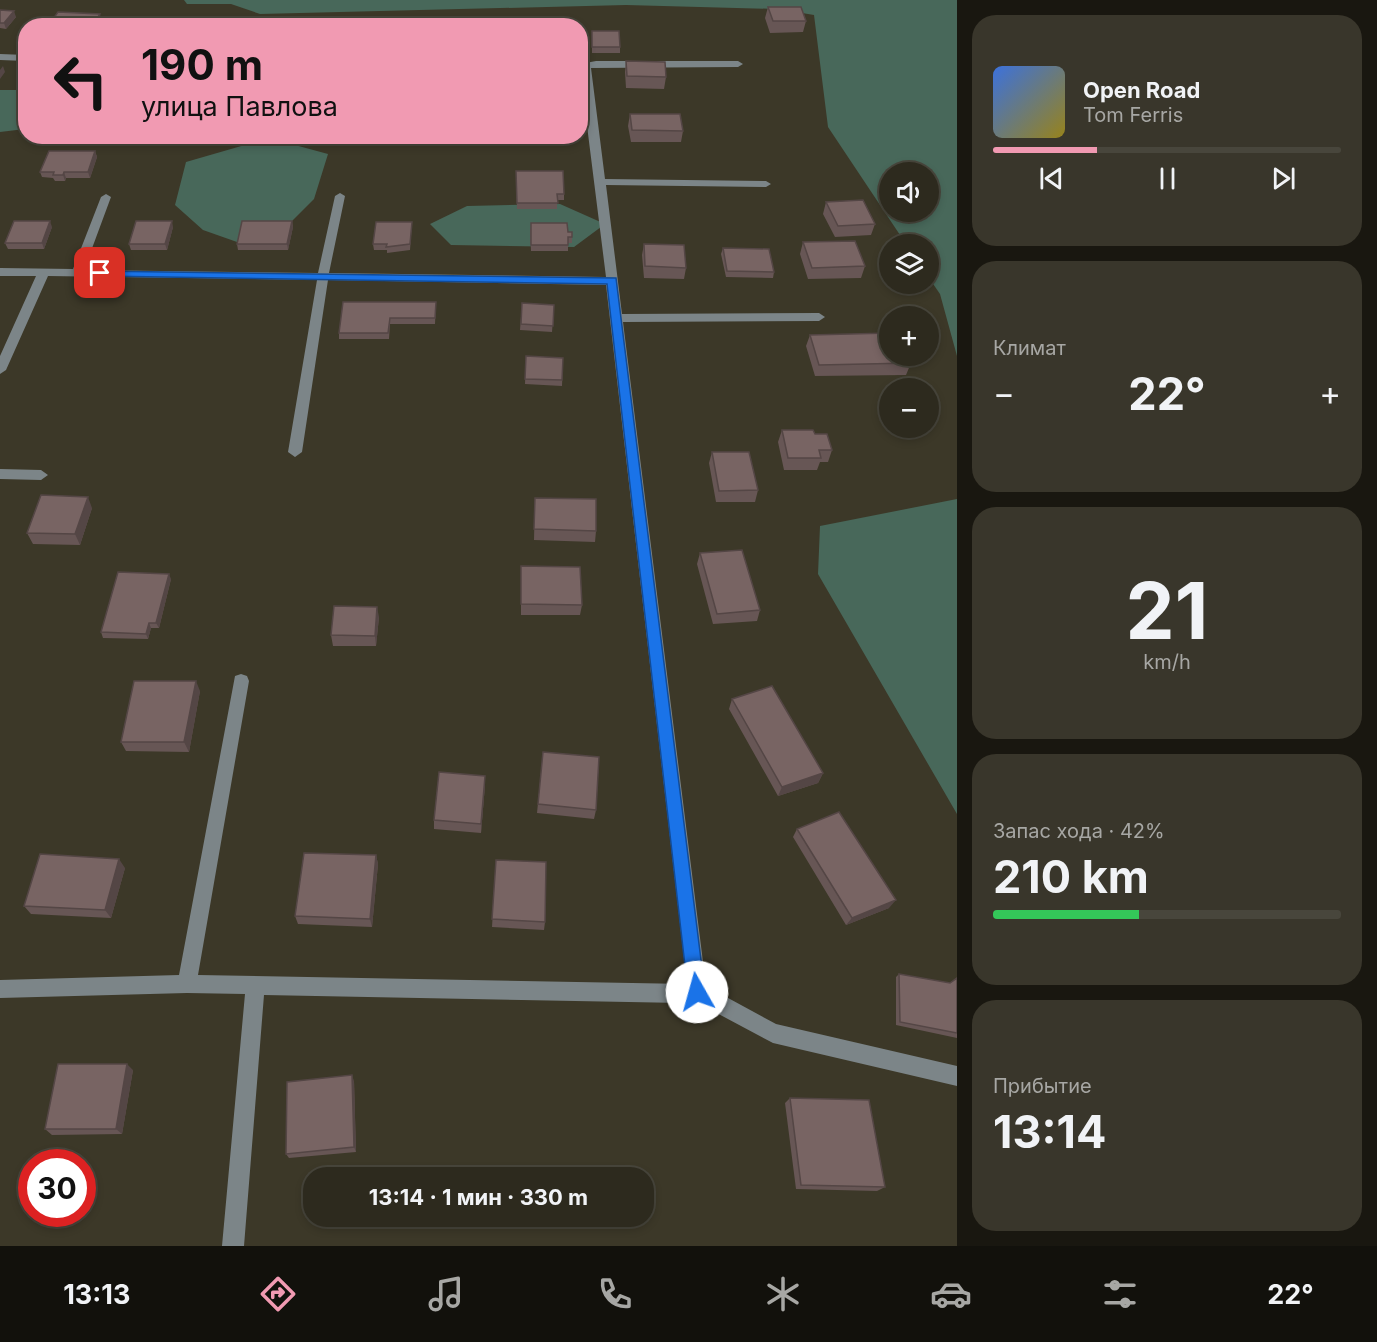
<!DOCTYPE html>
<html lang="ru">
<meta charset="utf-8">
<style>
body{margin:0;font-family:Inter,sans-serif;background:#39362b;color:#f1f3f6;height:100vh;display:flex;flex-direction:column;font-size:22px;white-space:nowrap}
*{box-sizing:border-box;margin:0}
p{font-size:20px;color:#a7a7a4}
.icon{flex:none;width:33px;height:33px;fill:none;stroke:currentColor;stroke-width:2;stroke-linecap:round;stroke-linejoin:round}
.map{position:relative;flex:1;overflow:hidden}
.sheet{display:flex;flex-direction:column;gap:15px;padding:15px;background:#191710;width:420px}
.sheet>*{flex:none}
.top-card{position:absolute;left:18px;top:18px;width:570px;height:126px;border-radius:24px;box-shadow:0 3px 9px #0003,0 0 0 2px #48463c;background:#f19ab2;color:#111;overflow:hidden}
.tools{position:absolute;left:879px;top:162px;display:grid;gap:12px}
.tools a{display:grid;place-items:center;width:60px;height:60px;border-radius:50%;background:#2d2a1e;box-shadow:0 3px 9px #0003,0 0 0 2px #48463c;font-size:30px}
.speed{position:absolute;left:18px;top:1149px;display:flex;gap:12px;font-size:30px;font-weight:700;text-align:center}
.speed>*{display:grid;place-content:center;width:78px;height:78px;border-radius:50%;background:#2d2a1e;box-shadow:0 3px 9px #0003,0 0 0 2px #48463c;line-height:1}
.speed .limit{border:9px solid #d22;background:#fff;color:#111}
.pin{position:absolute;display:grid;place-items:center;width:51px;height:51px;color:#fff;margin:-26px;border-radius:12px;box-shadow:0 3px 9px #0006}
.me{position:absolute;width:66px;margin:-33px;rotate:353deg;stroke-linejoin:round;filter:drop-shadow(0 0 4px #0008)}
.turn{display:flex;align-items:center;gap:21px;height:126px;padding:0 24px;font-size:27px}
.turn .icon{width:78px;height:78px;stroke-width:2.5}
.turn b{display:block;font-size:42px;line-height:51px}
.big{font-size:45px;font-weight:700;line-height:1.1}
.sheet .widget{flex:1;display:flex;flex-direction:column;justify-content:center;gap:9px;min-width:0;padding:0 21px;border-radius:24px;background:#39362b}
.sheet .dial{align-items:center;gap:0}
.dial b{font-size:78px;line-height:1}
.song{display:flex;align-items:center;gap:18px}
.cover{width:72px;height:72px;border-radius:9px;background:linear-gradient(135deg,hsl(220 70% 55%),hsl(50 70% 35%))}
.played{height:6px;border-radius:3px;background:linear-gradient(90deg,#f19ab2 30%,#48463c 30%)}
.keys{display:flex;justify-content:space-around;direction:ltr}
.heat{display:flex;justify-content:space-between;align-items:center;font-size:33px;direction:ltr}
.charge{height:9px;border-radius:4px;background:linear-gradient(90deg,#34c759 42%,#48463c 0)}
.trip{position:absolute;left:303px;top:1167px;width:351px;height:60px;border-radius:24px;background:#2d2a1e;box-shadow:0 3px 9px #0003,0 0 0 2px #48463c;font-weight:700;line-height:60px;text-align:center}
.dock{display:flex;height:96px;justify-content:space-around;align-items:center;background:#12110c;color:#a7a7a4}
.dock .icon{width:42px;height:42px}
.dock .active{color:#f19ab2}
.dock b{font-size:27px;color:#f1f3f6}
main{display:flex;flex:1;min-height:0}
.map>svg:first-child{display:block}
</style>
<main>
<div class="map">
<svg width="957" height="1246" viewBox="0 0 957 1246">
<rect width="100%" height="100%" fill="#3c3828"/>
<path fill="#48685a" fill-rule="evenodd" d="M184,0H957V356L940,294L929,278L928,244H906L828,127L814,15L778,9L626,5L260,14L231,4H187ZM890,172H928V212H890Z
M0,90H25V129L0,132Z
M269,138L328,154L314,199L286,227L254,248L203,230L175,205L186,162Z
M560,204L605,224L574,247L451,245L430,224L467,206Z
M957,499V814L818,574L820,526Z"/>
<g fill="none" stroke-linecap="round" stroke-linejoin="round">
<path fill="#7c8588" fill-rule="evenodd" d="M0,54L26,55V61L0,60Z
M596,61H738L743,64L738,67L591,68L605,179L766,181L771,184L766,187L606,185L622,314L819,313L825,317L819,321L623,322L706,986L776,1024L957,1066V1086L773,1043L696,1002L682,1003L264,995L244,1246H222L245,994L187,993L0,998V980L179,975L235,676L241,674L247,676L249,681L198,975L687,984L606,285L328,280L302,452L295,457L288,452L317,280L48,276L6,370L0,374V356L36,276H0V268L73,269L101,197L106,194L111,197L84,270L318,273L335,196L340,193L345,196L329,273L606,277L580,70V64Z
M0,469L41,470L48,475L41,480L0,479Z"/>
</g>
<path fill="#675655" d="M768,7L806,21L803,32L770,33L765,18Z
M0,10L16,17L6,29L0,28Z
M592,31L620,47V53H592Z
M626,61L666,77L664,89L626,88L625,72Z
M630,114L683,131L681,142H631L628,126Z
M95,151L97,157L90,178H66L65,181H55L53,178L42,177L40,172Z
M516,177L564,194V200H557V209H517Z
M826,202L875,224L871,235L835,237L823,214Z
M292,221L293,227L288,250H238L237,244Z
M412,222L410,250L387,253V250H374L373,244Z
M52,227L44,249H8L5,243Z
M173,227L167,250H131L129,244Z
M530,229L568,232L572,237V243H568V251H531Z
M803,242L865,266L861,278L808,279L800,254Z
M644,244L686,268L684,279L644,278L642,255Z
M723,248L774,272L773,278L726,277L721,254Z
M436,302L435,324H390L389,339H339V333Z
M522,303L554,305L552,332L520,330Z
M810,335L911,363L906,375L815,376L806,346Z
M526,356L563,358L562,386L525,384Z
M782,430L815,434L832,450L828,462H820L817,470H784L778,442Z
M712,452L758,490L755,502H716L709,463Z
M535,498L596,531L595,542L534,540Z
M92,508L80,545L33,544L27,533Z
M700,553L760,610L757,621L713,624L697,564Z
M521,566L582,605L580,615H521Z
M171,579L159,628H151L148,639L103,638L101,632Z
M379,617L376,646H333L331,635Z
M200,691L189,752L126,751L121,742Z
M732,699L823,773L818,783L778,796L729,709Z
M543,752L596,810L594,819L537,813Z
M485,785L481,833L434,829V820Z
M797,829L889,908L846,925L793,837Z
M376,855L378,864L372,927L298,924L295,916Z
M496,860L545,922L544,930L492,927Z
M125,868L111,918L31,914L24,906Z
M899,974L950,983L957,978V1038L896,1025V977Z
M133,1070L122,1134L52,1135L45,1129Z
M354,1081L356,1152L289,1158L286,1154Z
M790,1098L885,1187L877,1191L796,1189L785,1103Z"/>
<path fill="#544645" d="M14,11L16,17L6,29L4,23Z
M100,14L103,26H92Z
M3,66L5,72L0,79V70Z
M95,151L97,157L90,178L88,172Z
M64,172L66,178L65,181L63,175Z
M50,221L52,227L44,249L42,243Z
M172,221L173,227L167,250L165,244Z
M292,221L293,227L288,250L287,244Z
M88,497L92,508L80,545L75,534Z
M169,574L171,579L159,628L156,623Z
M377,607L379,617L376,646L375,636Z
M149,623L151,628L148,639L146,634Z
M196,681L200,691L189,752L184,742Z
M823,773L818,783L778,796L782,787Z
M485,776V785L481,833V824Z
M376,855L378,864L372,927L370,919Z
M119,859L125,868L111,918L105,910Z
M896,900L889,908L846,925L852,918Z
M127,1064L133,1070L122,1134L116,1129Z
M352,1075L354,1081L356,1152L354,1147Z"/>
<path fill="#786463" stroke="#544645" stroke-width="1.5" d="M768,7H801L806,21H773Z
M0,10L14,11L4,23H0Z
M58,12L100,14L92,26H48Z
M222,20L244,22L242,26H218Z
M519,22L520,26H488V23Z
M161,24L183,26H160Z
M592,31H619L620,47H592Z
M626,61L665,62L666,77L627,76Z
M630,114H680L683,131L632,130Z
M49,151H95L88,172H64L63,175H53L54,172H40Z
M516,171H563L564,194H557L558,203H517Z
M863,200L875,224L838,226L826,202Z
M14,221H50L42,243H5Z
M136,221H172L165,244H129Z
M242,221H292L287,244H237Z
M376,222H412L410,244L386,247L387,244H373Z
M531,223H567L568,232H572V237H568V245H531Z
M855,241L865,266L812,268L803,242Z
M644,244L684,245L686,268L645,266Z
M723,248L769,249L774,272L727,271Z
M343,302H436L435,318H390L388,333H339Z
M522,303L554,305L553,326L521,324Z
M890,333V356H908L911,363L819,365L810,335Z
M526,356L563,358L562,380L525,379Z
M782,430H813L815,434H827L832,450H819L821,458H788Z
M712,452H749L758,490L719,491Z
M41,495L88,497L75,534L27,533Z
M535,498L596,499V531L534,529Z
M742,550L760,610L717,614L700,553Z
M521,566L580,567L582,605L521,604Z
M118,572L169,574L156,623H149L146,634L101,632Z
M334,606L377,607L375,636L331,635Z
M134,681H196L184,742H121Z
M772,686L823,773L782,787L732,699Z
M543,752L599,757L596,810L538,804Z
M439,772L485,776L481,824L434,820Z
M839,812L896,900L852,918L797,829Z
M304,853L376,855L370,919L295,916Z
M40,854L119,859L105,910L24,906Z
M496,860L546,862L545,922L492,919Z
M899,974L950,983L957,978V1033L900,1022Z
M58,1064H127L116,1129H45Z
M352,1075L354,1147L286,1154L287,1082Z
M790,1098L869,1100L885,1187L801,1185Z"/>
<path fill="#1a73e8" stroke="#114b97" stroke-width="1.5" d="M96,271L616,278L705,992L703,998L697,1001L691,998L688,992L607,284L100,276L96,275Z"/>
</svg>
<div class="tools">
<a><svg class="icon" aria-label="sound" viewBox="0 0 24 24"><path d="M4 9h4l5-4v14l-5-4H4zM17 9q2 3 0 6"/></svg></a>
<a><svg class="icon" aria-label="layers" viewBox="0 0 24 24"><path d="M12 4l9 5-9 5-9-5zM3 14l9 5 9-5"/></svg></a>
<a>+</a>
<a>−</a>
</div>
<div class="speed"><div class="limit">30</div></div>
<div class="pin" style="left:100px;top:273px;background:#d93025"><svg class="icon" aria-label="arrive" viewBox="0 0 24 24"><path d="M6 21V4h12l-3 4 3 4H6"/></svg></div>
<svg class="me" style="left:697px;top:992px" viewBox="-20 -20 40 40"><circle r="19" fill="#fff"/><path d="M0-13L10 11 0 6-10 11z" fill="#1a73e8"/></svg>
<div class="trip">13:14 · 1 мин · 330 m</div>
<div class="top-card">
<div class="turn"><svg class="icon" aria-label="left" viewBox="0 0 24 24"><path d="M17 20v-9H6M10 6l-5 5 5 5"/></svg><div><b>190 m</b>улица Павлова</div></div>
</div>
</div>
<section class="sheet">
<div class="widget">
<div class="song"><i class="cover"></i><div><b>Open Road</b><p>Tom Ferris</p></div></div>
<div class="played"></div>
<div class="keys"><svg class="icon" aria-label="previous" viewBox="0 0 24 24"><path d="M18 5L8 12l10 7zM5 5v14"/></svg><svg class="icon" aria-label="pause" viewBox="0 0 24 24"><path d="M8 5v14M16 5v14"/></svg><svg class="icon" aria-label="next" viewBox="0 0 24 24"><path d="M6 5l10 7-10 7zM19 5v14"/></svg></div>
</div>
<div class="widget"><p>Климат</p>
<div class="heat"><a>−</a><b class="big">22°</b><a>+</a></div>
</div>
<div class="widget dial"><b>21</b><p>km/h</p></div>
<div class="widget"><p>Запас хода · 42%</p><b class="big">210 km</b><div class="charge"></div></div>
<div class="widget"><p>Прибытие</p><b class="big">13:14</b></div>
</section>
</main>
<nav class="dock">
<b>13:13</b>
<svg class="icon active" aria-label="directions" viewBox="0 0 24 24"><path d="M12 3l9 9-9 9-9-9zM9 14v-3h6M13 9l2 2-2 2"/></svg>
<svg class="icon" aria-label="music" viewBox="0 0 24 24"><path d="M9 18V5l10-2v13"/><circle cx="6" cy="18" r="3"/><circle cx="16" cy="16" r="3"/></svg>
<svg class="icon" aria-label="phone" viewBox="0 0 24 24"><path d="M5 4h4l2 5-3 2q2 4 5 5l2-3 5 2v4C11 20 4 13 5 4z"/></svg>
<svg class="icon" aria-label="climate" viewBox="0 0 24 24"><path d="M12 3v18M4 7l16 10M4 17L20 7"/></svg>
<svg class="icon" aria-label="car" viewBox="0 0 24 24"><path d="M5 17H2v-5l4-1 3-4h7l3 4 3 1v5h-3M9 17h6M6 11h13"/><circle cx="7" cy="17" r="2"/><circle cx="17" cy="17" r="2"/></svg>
<svg class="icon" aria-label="filters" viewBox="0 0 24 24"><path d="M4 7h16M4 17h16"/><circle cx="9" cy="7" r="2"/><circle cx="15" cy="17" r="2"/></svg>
<b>22°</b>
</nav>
